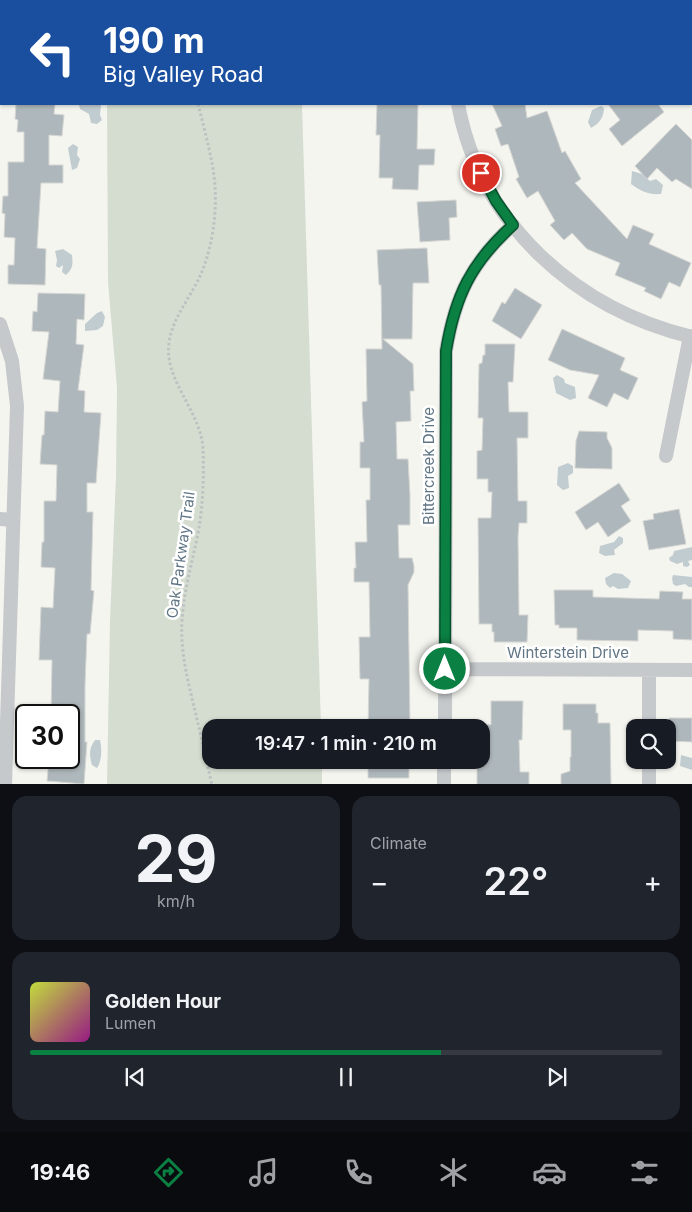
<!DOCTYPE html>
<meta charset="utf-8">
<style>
body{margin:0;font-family:Inter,sans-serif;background:#20242c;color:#f1f3f6;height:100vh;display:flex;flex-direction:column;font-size:19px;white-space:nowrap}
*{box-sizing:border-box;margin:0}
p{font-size:16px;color:#9ea1a6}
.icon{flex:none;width:28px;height:28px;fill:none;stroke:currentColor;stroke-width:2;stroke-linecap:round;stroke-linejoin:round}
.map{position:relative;height:784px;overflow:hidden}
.side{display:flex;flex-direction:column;gap:12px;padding:12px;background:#0d0f14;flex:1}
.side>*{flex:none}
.guide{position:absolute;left:0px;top:0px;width:692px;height:105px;box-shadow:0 1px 4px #0004;background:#1a4fa0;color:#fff;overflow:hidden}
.buttons{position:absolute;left:626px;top:719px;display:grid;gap:10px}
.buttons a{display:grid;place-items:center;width:50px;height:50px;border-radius:10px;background:#171b24;box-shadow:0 1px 4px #0004;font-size:25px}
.speed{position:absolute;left:15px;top:704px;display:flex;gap:10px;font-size:25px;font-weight:700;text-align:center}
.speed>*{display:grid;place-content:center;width:65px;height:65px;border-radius:50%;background:#171b24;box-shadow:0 1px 4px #0004;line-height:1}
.speed .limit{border:2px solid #111;border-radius:8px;background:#fff;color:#111}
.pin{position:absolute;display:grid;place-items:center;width:42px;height:42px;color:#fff;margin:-21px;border:2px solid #fff;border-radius:50%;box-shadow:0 1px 5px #0007}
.me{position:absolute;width:55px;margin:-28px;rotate:0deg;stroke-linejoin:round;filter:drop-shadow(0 0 4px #0008)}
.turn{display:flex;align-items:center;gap:18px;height:105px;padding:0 20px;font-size:22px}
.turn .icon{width:65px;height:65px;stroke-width:2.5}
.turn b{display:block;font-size:35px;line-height:42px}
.big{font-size:38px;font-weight:600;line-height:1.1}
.side .card{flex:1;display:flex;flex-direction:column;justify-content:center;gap:8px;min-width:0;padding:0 18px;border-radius:15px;background:#20242c}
.side .dial{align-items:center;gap:0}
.dial b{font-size:65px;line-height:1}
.song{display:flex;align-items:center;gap:15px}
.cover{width:60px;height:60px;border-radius:8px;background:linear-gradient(135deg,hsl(70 70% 55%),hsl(310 70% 35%))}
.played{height:5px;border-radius:2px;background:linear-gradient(90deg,#0b8043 65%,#363941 65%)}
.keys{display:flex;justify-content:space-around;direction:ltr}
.heat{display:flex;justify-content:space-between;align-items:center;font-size:28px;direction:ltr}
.side .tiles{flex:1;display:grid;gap:12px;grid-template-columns:1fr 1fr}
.card:last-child{grid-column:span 2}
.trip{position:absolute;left:202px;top:719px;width:288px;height:50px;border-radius:15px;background:#171b24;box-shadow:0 1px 4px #0004;font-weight:600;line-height:50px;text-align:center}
.dock{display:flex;height:80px;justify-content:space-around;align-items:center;background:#090b0e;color:#9ea1a6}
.dock .icon{width:35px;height:35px}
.dock .selected{color:#0b8043}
.dock b{font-size:22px;color:#f1f3f6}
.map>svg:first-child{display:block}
</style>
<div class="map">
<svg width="692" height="785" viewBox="0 0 692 785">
<rect width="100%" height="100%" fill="#f5f5f0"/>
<path fill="#d5ddd0" d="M107,0H299V1H107Z
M107,104H302L321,727L211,728V760H322V784H107L110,621L116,476L117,388L108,282Z"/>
<path fill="#c1ccd1" d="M79,104L101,105L100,115L102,120L97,124L91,123L89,114L80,109Z
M601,106L604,108C604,117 599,124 591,128L588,122L592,110Z
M73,144L78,147L77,155L80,159L77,168L72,170L68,148Z
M632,171L642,174L650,181L656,179L663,185L661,194C648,195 641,191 631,184Z
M63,249L72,255C73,264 73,269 66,275L62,272L63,265L59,268L56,266L57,260L55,251Z
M102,311L105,317L103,326L97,330L85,331V324L97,313Z
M557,375L564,379L565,383L575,387L576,398L570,400L556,393L553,378Z
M568,463L573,466V473L568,476L569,488L563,490L557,485L558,467Z
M619,536L623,538V543L614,550L615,555L605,556L599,553L600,546L614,542Z
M692,547V560L688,561L690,565L687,567L683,566V562L677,564L670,561L669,558L673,555L674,551Z
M614,573L622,574L631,581L628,588L618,589L613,586L610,588L606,584L605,578Z
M673,575L692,577V587H689L685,584L676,586L673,584L672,578Z
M95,740H100C102,748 102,761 97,768L92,765C89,755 89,748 95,740Z
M681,755L692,758V770L680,766Z"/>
<path fill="#aeb7bb" stroke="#d6d6d3" d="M16,104H55L54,114L64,115L62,136L49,135V165H63V183H41L37,248L46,249L45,285L8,284V265H14L15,238L4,237L5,214L2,213L3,196H8V162H24V132H17L18,120L15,119Z
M377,104H418L417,149H435L434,165H419L418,190L392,189L393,178H379L380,135H376Z
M492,104H525L527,118L547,111L562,153L565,151L581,179L575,183L627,239L633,225L654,234L649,244L691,263L680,287L669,282L661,299L644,291L646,288L615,275L620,263L587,249L572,233L564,240L550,225L555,221L538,191L527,198L516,179L519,177L508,144L501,146L495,129L502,126Z
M608,104H658L664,112L622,146L609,129L620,120Z
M676,124L692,140V189L676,179L672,182L657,168L647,179L635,166Z
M456,200L457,217L449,218L450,240L420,242L417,202Z
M427,248L429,283H413L412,339H383L413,364L414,391H410L411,421L396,422L397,459H408L410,495V525H398L399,558H412L414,566V572L408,585L410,723H399L398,728H368L369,679H360L359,637H370L369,582H354V568H356L355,542H367L366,500H370V468H360V442H364L362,402L367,401L366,349H382L381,285H379L377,250Z
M515,288L542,305L521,339L492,321L502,302L505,304Z
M38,293L85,294L84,320L77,319L76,344L84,345L78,390L85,391L84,412L101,413L96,483H87V512H93L91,590L94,591L90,634H87L85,685V742H87L84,784L47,781L49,758H69V715H51L52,660H39L41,607L53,608L55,568L41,567L42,542H44V501H56L57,465L40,464L42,435H44L45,411L58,412L60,381L43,379L49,332L32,331L33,311L37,312Z
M562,329L625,358L620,370L638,378L628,400L614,393L607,407L588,398L599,375L570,370L548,360Z
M485,344H515L513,382H508L509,412H528V438H517L518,501H527V523H519L518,537L519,615H528L527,642H494V632H492V624H479L478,518H491L492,492H488V479H477V451L482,450L483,418H478L479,364L482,363L483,355H485Z
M579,431L607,432V438L612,448V469L575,468L576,441Z
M619,483L630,500L621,506L631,521L608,537L598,522L586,530L575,512Z
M679,509L686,544L649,550L643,521L654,519L653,514Z
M554,590H593V597L659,599L660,591L683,592L682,599H692V640L673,639V631L638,630V641L577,640V628H559V625H555Z
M491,701H523L522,740H519L520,772H529V785H477V764H481V724L491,725Z
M563,704H596V713H598V723H610L611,785H561V774L570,771V757H571V730H563Z
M669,718H692V742L668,741Z
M368,760H409V778H368Z"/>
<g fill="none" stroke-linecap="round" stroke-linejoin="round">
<path stroke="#bec1c2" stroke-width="3" stroke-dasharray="2.5 2.5" stroke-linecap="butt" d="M194,1V0
M198,104C203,123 208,143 212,163C219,198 215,241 201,274C191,297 172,318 169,343C164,381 201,411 203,449C204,475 203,503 199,528C193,560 184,589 182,621C180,652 188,681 195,711C201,735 206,760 212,785"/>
<path stroke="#c6c9cc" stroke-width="14" d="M656,0V1
M451,1V0
M691,90L692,91
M458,104C480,224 576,309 692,337
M0,324L12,361L17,406L5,785
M666,456L690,336
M0,519L13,520
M445,669L692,670
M649,670V728
M445,728L446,351C455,296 471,263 513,225
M649,760V785
M444,785V760"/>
</g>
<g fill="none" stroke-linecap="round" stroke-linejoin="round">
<g stroke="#07532c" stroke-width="12">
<path id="route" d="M445,669L446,351C455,296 471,263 513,225L496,201L481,173"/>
</g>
<use href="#route" stroke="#0b8043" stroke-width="9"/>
</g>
<g text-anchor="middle" stroke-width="5" stroke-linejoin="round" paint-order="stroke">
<g font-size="15" fill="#607584" stroke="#fff">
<text transform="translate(429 466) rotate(-90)" y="5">Bittercreek Drive</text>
<text transform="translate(181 555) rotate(-82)" y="5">Oak Parkway Trail</text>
<text x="568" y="658">Winterstein Drive</text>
</g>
</g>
</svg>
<div class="buttons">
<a><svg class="icon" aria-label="search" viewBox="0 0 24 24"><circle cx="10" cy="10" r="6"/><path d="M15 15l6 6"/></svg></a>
</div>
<div class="speed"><div class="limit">30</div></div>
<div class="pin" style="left:481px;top:173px;background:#d93025"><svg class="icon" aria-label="arrive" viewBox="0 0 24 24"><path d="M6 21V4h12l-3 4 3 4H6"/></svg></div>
<svg class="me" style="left:445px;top:669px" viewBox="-20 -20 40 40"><circle r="17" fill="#0b8043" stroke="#fff" stroke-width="3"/><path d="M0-11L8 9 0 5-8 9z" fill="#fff"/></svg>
<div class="trip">19:47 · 1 min · 210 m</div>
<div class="guide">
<div class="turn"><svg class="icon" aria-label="left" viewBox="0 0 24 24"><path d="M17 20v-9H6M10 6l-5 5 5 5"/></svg><div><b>190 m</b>Big Valley Road</div></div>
</div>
</div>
<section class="side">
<div class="tiles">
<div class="card dial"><b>29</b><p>km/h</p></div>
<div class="card"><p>Climate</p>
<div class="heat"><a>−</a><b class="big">22°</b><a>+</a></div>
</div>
<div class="card">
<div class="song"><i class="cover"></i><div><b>Golden Hour</b><p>Lumen</p></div></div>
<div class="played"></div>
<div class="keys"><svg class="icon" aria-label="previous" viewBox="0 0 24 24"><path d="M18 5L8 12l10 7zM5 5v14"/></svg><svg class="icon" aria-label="pause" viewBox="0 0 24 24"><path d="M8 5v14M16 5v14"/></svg><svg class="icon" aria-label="next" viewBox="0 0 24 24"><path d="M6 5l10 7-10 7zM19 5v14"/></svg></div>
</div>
</div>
</section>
<nav class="dock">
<b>19:46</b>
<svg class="icon selected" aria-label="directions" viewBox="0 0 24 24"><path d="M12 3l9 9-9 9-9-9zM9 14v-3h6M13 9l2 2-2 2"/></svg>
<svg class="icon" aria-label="music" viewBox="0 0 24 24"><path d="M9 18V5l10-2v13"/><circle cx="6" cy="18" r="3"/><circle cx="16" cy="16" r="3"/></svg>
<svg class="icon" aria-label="phone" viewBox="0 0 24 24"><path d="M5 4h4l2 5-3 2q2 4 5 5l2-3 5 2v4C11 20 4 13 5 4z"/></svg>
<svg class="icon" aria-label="climate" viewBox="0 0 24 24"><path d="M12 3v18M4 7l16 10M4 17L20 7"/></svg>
<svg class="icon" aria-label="car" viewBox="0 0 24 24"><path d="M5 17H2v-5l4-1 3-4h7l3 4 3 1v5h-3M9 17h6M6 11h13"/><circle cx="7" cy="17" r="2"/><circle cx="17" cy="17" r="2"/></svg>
<svg class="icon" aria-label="filters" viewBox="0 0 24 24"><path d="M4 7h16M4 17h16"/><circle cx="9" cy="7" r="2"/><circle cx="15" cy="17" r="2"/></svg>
</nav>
